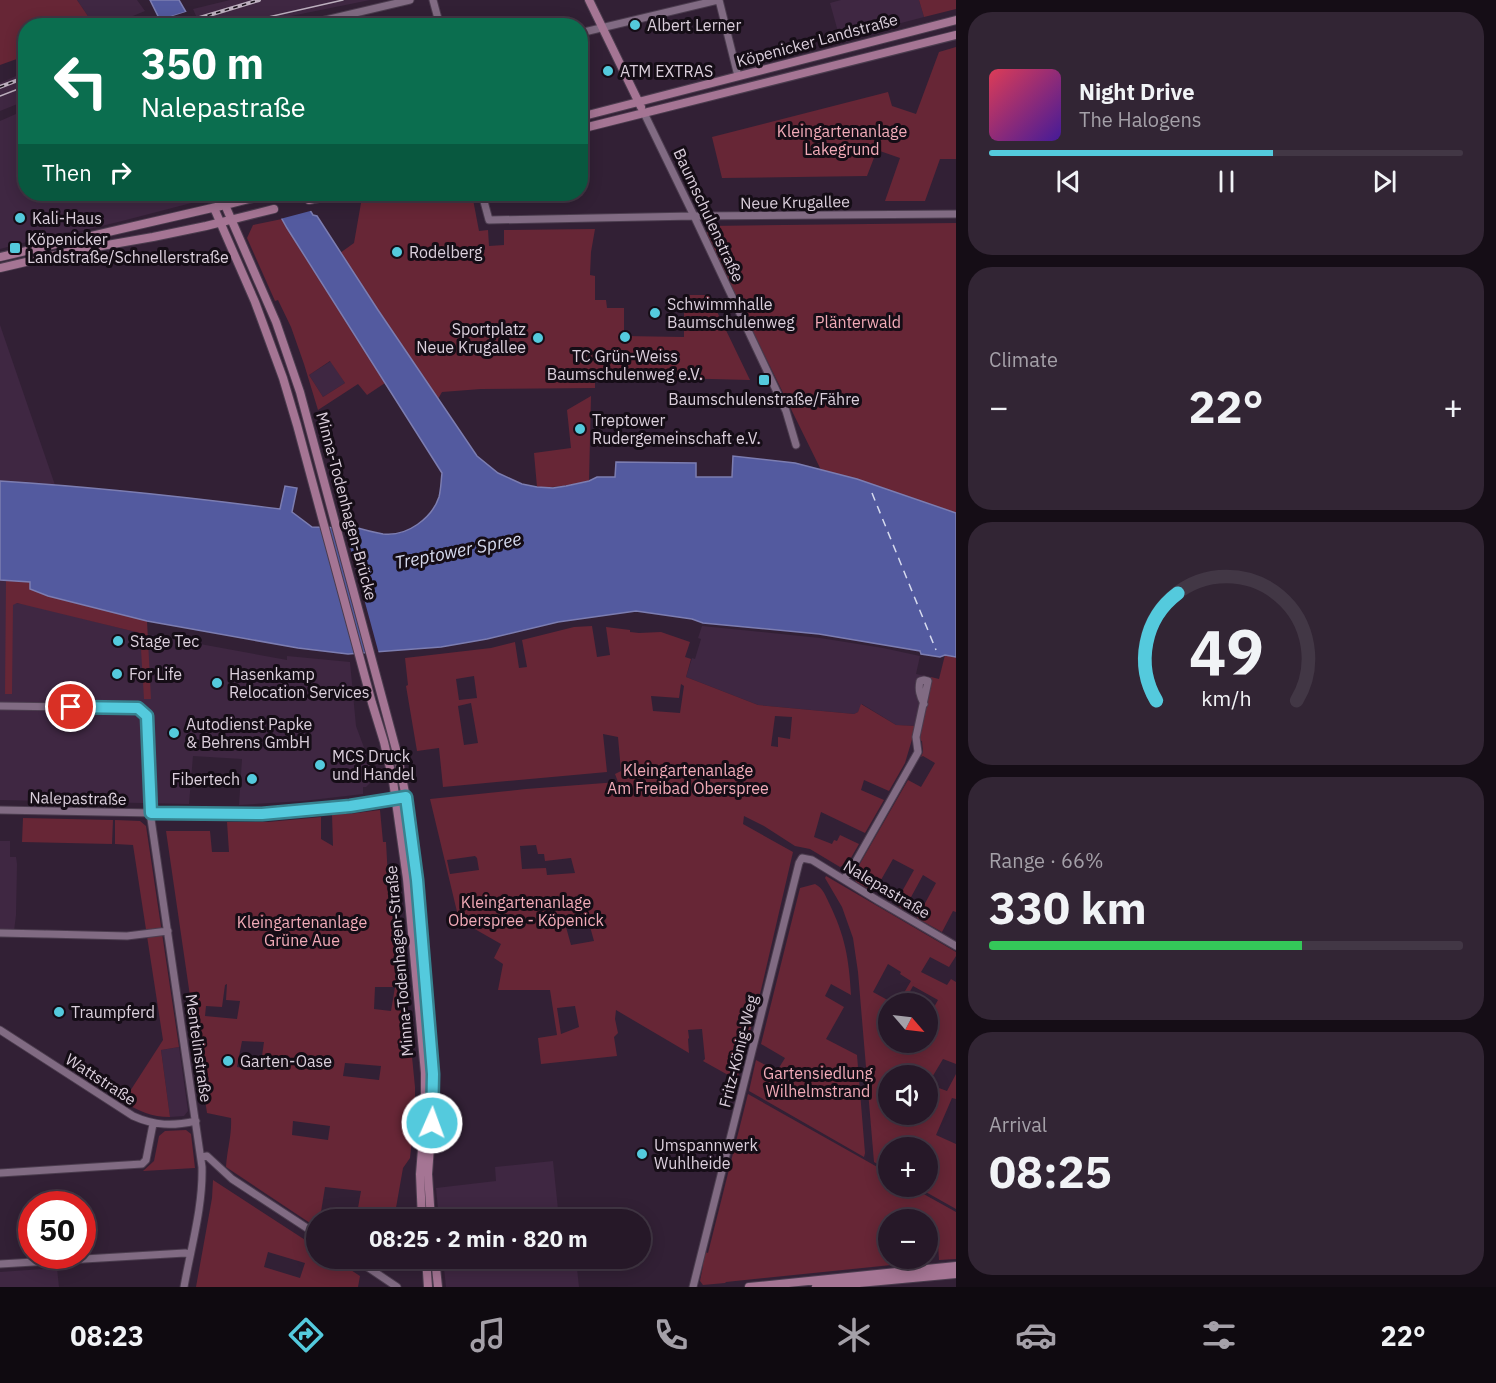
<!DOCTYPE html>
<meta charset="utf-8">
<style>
body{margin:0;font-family:"IBM Plex Sans",sans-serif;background:#322534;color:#f1f3f6;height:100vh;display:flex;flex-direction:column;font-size:22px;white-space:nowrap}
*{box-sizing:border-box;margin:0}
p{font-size:20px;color:#a4a0a8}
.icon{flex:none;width:33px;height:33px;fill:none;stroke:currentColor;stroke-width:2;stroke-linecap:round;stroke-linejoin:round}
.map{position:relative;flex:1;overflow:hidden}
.panel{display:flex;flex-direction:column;gap:12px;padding:12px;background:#150d16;width:540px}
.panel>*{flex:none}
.top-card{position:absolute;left:18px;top:18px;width:570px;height:183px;border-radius:24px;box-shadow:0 3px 15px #0003,0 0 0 2px #423745;background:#0b6e4f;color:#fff;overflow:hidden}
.needle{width:39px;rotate:118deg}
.controls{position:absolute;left:878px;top:993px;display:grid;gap:12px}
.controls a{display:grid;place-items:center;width:60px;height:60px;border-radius:50%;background:#261828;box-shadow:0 3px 15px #0003,0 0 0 2px #423745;font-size:30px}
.speed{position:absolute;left:18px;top:1191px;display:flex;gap:12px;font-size:30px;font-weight:700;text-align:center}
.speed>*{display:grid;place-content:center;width:78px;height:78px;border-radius:50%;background:#261828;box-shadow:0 3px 15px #0003,0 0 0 2px #423745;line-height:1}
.speed .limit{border:9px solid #d22;background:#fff;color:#111}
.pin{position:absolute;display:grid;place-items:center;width:51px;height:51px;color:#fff;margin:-26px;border:3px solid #fff;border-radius:50%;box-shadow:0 2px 6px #0007}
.me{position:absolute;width:66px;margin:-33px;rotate:2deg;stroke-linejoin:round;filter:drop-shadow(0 0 4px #0008)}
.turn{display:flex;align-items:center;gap:21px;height:126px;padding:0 24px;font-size:27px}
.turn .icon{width:78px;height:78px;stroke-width:2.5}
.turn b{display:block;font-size:42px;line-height:51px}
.then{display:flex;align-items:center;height:57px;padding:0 24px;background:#0003;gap:12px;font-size:22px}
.big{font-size:45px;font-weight:700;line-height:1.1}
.panel .widget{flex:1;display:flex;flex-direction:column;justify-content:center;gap:9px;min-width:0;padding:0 21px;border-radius:24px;background:#322534}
.panel .dial{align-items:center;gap:0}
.dial svg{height:156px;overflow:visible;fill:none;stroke:#423745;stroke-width:7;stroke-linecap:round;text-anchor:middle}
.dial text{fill:#f1f3f6;stroke:none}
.song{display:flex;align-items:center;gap:18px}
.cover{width:72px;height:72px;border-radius:9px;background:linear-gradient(135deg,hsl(350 70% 55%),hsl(260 70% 35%))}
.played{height:6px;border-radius:3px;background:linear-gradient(90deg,#54cadd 60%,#423745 60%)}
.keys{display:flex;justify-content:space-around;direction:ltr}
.heat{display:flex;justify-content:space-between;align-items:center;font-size:33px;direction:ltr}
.charge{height:9px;border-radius:4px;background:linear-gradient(90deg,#34c759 66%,#423745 0)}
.trip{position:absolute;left:306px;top:1209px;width:345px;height:60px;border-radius:30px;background:#261828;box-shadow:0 3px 15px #0003,0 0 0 2px #423745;font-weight:700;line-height:60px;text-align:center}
.tabs{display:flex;height:96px;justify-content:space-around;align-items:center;background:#0f0a10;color:#a4a0a8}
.tabs .icon{width:42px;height:42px}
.tabs .active{color:#54cadd}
.tabs b{font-size:27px;color:#f1f3f6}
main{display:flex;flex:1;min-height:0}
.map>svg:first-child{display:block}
</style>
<main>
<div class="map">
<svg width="956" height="1287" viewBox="0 0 956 1287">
<rect width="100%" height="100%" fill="#322035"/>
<path fill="#3f2742" d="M77,0H137L145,11L111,25H94Z
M230,0H370L247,25H200L193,9Z
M841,0H919L924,17L840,39L830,3Z
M25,72V101L0,111V83Z
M25,110L26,194H226L122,221L85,230L61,233L0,249V121Z
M0,325L55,485L0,481Z
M331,361L345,383L323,397L309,375Z
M0,580H6L16,603L29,605L140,633L287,660V656L350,662L356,726L369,761L371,782L366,787H363V794L303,801L239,805L242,759L193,756L189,804L0,800Z
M702,626L820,638L883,648L920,656L916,674L926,676L916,726L896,725L862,704L858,712L854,714L758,705L686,677L692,658L695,659L701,639L698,638Z
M0,841H10V857H16L17,864L16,915L14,931L0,930Z
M179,1047L188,1111L184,1116L170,1117L161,1050Z
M553,1161L559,1219H439L436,1188L496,1181L495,1167Z
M443,1259H576L579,1287H446Z
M57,1268L59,1287H0V1272Z"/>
<path fill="#672636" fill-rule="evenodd" d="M0,0H77L94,25L26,26L25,56L0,65Z
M919,0H956V9L924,17Z
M956,47V159H940L925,201H885L900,158L877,150L867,176L722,178L712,137L888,92L892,106L916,114L939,52Z
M381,194H472L479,231L488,230L489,246L504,245V230L595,229L591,252L590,275L595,276V300H606L607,308H624V336L684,337V295H709L750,380L595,376V388L481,389L442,392L438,399L340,253L354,243L361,203L354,201Z
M282,219L287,228L385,383L367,395L358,384L318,410L304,364L291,327L278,300L275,301L247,238L253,225ZM330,361L345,383L323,397L309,375Z
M956,223V513L857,479L821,470L706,236L708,226Z
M591,396L589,481C571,485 556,488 537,487L534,453L571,448L567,410Z
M6,580L30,582L48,596L147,621L151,699H144L140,633L17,603L13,605L12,694H5Z
M592,626L597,657L610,655L606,627L630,630V632L639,633L661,632L690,642L685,657L691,659L686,677L758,705L854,714L858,712L861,704L896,725L916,726L905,763L889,791L864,780L861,790L884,800L865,833L821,812L814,837L832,844L834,840L837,841L840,835L859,844L848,863L840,867L810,849L795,846L764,826L744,816L743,824L793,852L761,990L737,1080L703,1061L705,1059L702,1029L688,1030L689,1038L688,1039L689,1053L616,1010L615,1019L618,1033L614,1037L617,1056L541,1064L538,1038L557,1035L550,990H498L503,964L494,958L501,944L459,920L430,799L526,789L618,782L615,774L621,771L618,737L603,734L607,772L443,787L439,748L417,751L406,686L408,685L405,658L491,648L515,642L519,668L527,667L522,640L574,627ZM474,676L477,698L459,700L456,679ZM681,684L684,686L680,713L653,711L651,696L679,698ZM471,703L478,743L464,745L458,706ZM775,716L792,717L790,739L778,737V747L771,746ZM536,845L538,854H544L545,861L571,858L575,873L547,875L546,868L522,869L520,846ZM475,856L477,858L479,870L450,874L447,860ZM589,923L594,941L571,945L566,927ZM575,1006L579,1027L561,1034L557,1008Z
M945,655L956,657V912L953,911L942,932L917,918L936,883L923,875L904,910L895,904L914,870L893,859L874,892L856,882L854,874L908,780L921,787L935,763L923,756L921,757L923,752L922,741L919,740L931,677L939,679Z
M380,810L383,842H386L388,878L386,877L387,889L396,894L415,1087V1114L410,1158L403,1168L394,1219H356L361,1191L325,1187L320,1218L327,1219L316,1220V1227L226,1167C227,1150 232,1135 231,1118L207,1113L166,831H210L212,852H229L227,822H268L321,817V839L333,846L332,814H349ZM227,984L226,1000L240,1001L237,1019L205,1016L206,1006L222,1007L225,985ZM375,987H395L391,1011L374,1009ZM242,1041L264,1042L260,1070L237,1067ZM345,1063L381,1066L379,1080L343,1076ZM293,1121L330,1126L328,1140L292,1135Z
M23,818L113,820L112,844L22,842Z
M115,820L140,821L146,826L179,1047L161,1050L170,1117C151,1117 140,1111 123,1102L163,1040L133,845L115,844Z
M826,876L956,952V956L949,967L930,957L921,972L947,985L951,979L956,982V1064L943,1059L928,1084L947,1091L956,1074V1099L952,1098L936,1135L956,1144V1209L917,1187L927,1186V1148H888V1170L874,1162L858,972L853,938L842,907L825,878ZM888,964L901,972L900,974L911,981L898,1003H922L908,995L913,986L938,1000L933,1009L927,1006V1042H888V1004L893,1003L873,992ZM888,1076H927V1114H888Z
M815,884C823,888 825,895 829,903C845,936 849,958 851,995L831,984L825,996L844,1007L826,1039L857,1055L865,1153L864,1157L749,1091L756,1060L777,1071L785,1058L761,1044L800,888Z
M748,1094L888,1173V1186L911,1187L956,1212V1259L939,1260L937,1229H927V1220H888V1258L910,1259L911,1263L726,1282L725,1283L703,1285L700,1281L703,1266L702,1263L705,1252L708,1253Z
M186,1130L191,1134L195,1168L143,1171L154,1161L159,1136L165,1131Z
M213,1180L316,1247V1258L334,1259L360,1276L358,1287H196L212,1198ZM268,1252L305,1263L300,1278L264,1267Z"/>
<path fill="#535a9f" stroke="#7c7db1" stroke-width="1.5" d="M150,0H179L186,12L160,20Z
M268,194H300L313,215L317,216L378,310L477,456L498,473L522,484L537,487L553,488L566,486L589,481L597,477H615L616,462L696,463V477H732L733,456L795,463L857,479L956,513V657L945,655L940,657L921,654L920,651L819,634L703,623L692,619L636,611L558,622L487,639L441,647L348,654L298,648L147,621L48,596L30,589V582L0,580V481C94,487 187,497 280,509L285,486L297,488L292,512L312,527L349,528L351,526C361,529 372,532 383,534C407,537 432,518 439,497C441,489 441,481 442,473L287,228Z"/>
<path fill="#322035" d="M189,11L198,26H160L157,21Z
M265,194H303L314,210L280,219Z
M333,525H344L379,654L368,655Z"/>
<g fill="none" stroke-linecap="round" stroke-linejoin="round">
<path stroke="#d6daee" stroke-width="1.5" stroke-dasharray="8 6" stroke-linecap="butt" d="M872,493L936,650"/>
<g stroke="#4b3c4e" stroke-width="9">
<path id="minor" d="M433,0L440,26
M719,0L738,76
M300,26L410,0
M580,33L718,0
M644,113L694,216L786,411L796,445
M482,194L489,220L694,216L956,214
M0,706L138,708L147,716L151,819L202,1167C203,1207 191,1247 184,1287
M0,810L262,815L350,806L406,797
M844,879L851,870L918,752L916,737L928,681L924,680L920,681C918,690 920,696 924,704
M0,933L44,934
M46,934L127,936L168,931
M0,1030L133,1116C155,1126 173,1126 196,1121
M202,1157L207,1156L232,1179L316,1234
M0,1173L142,1164L146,1160L153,1124
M354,1258L397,1287
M0,1264L185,1253L190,1254
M693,1287L799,863L802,858L812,860L877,900L956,946"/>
</g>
<g stroke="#4b3c4e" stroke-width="10">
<path id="major" d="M589,0L641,107
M580,117L956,20
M580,129L956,35
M309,200L337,194
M225,205L276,322L300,392L398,757L409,813L417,880L433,1075V1106L428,1174L431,1220
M214,208L255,302L283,378L297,425L372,703L384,742L393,781L407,879L425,1073V1112L420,1174L422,1220
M0,257L225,205L269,194
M0,268L73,251L153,237L206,226L274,209
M426,1258L428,1287
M435,1258L438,1287
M749,1287L956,1266
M816,1287L956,1274"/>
</g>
<use href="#minor" stroke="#816b83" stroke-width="7"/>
<use href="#major" stroke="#a57594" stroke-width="8"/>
<path stroke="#bdb0bf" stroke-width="1.5" d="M212,26L237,19
M229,26L343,0
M0,96L26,86"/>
<g stroke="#bdb0bf" stroke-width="4">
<path id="rail" d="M173,26L259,0
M0,87L26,77"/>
</g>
<use href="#rail" stroke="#150d16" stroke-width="1.5" stroke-dasharray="4.5" stroke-linecap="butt"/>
</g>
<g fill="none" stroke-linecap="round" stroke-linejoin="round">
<g stroke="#378390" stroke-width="15">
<path id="route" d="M71,707L138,708L147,716L151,813L262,814L350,806L406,797L417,880L433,1074L432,1123"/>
</g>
<use href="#route" stroke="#54cadd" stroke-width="10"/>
</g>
<g fill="#54cadd" stroke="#150d16" stroke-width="2">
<circle cx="635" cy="25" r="6"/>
<circle cx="608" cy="71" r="6"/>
<circle cx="20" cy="218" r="6"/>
<rect x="9" y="242" width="12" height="12" rx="3"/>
<circle cx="397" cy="252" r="6"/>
<circle cx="655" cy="313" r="6"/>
<circle cx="625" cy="337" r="6"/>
<circle cx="538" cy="338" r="6"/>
<rect x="758" y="374" width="12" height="12" rx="3"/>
<circle cx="580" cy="429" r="6"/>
<circle cx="118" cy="641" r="6"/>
<circle cx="117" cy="674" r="6"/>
<circle cx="217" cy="683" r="6"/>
<circle cx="174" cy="733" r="6"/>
<circle cx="320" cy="765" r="6"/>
<circle cx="252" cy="779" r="6"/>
<circle cx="59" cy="1012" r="6"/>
<circle cx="228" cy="1061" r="6"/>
<circle cx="642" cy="1154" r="6"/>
</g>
<g text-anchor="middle" stroke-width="6" stroke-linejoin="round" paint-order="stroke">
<g font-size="16" fill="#dbcfdc" stroke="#150d16" text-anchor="start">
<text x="647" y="31">Albert Lerner</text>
<text x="620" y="77">ATM EXTRAS</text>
<text x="32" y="224">Kali-Haus</text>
<text x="27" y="245">Köpenicker<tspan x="27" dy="18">Landstraße/Schnellerstraße</tspan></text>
<text x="409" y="258">Rodelberg</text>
<text x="667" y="310">Schwimmhalle<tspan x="667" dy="18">Baumschulenweg</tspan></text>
<text x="526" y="335" text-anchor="end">Sportplatz<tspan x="526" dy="18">Neue Krugallee</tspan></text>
<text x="625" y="362" text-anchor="middle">TC Grün-Weiss<tspan x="625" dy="18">Baumschulenweg e.V.</tspan></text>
<text x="764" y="405" text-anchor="middle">Baumschulenstraße/Fähre</text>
<text x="592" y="426">Treptower<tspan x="592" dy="18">Rudergemeinschaft e.V.</tspan></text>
<text x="130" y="647">Stage Tec</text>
<text x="129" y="680">For Life</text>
<text x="229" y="680">Hasenkamp<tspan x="229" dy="18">Relocation Services</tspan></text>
<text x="186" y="730">Autodienst Papke<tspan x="186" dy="18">&amp; Behrens GmbH</tspan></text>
<text x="332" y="762">MCS Druck<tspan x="332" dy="18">und Handel</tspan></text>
<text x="240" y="785" text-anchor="end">Fibertech</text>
<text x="71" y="1018">Traumpferd</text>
<text x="240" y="1067">Garten-Oase</text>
<text x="654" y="1151">Umspannwerk<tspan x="654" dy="18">Wuhlheide</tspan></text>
</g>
<g font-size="16" fill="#dbcfdc" stroke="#150d16">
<text transform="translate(817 40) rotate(-15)" y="6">Köpenicker Landstraße</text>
<text transform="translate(795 202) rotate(-1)" y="6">Neue Krugallee</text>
<text transform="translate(709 215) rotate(65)" y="6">Baumschulenstraße</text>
<text transform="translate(347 506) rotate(75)" y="6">Minna-Todenhagen-Brücke</text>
<text transform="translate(78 798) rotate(1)" y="6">Nalepastraße</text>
<text transform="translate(887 889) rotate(31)" y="6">Nalepastraße</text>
<text transform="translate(399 961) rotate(-95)" y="6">Minna-Todenhagen-Straße</text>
<text transform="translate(199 1048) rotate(82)" y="6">Mentelinstraße</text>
<text transform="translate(738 1051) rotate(-76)" y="6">Fritz-König-Weg</text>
<text transform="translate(101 1079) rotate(33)" y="6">Wattstraße</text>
</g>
<g font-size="16" fill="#f2abb8" stroke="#150d16">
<text x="842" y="137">Kleingartenanlage<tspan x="842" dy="18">Lakegrund</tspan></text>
<text x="858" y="328">Plänterwald</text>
<text x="688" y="776">Kleingartenanlage<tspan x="688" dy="18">Am Freibad Oberspree</tspan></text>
<text x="526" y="908">Kleingartenanlage<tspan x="526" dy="18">Oberspree - Köpenick</tspan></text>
<text x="302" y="928">Kleingartenanlage<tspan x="302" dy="18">Grüne Aue</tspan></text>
<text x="818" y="1079">Gartensiedlung<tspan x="818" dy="18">Wilhelmstrand</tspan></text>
</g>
<g font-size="18" font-style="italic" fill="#d6daee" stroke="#150d16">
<text transform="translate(458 551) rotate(-11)" y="6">Treptower Spree</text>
</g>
</g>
</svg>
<div class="controls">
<a><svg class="needle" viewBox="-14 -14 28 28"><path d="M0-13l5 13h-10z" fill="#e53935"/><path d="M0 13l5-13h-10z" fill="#a4a0a8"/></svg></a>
<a><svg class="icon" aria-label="sound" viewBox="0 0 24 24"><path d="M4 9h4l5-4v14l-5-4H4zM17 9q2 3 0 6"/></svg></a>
<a>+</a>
<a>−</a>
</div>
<div class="speed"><div class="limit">50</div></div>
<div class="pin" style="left:71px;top:707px;background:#d93025"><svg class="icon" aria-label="arrive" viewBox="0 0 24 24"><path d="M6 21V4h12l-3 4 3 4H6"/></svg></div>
<svg class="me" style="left:432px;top:1123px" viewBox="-20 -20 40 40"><circle r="17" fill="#54cadd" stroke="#fff" stroke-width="3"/><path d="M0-11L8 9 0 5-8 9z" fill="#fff"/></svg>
<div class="trip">08:25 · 2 min · 820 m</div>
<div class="top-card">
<div class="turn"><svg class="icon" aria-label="left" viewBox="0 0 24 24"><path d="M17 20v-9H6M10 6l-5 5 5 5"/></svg><div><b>350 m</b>Nalepastraße</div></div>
<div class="then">Then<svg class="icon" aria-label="right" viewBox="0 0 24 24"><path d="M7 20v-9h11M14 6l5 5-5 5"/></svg></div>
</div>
</div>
<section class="panel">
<div class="widget">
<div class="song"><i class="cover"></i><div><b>Night Drive</b><p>The Halogens</p></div></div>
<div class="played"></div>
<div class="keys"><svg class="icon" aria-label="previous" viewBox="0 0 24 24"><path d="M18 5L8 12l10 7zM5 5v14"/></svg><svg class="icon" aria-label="pause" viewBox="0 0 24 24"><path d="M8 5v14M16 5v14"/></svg><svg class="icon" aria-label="next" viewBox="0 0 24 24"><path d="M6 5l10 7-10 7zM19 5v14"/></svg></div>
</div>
<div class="widget"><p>Climate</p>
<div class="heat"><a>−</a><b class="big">22°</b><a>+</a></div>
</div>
<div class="widget dial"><svg viewBox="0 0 100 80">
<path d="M14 69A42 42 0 1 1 86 69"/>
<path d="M14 69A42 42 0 0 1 25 14" stroke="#54cadd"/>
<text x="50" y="56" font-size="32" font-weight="700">49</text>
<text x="50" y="72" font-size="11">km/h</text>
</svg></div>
<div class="widget"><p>Range · 66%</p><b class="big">330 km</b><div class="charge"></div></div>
<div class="widget"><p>Arrival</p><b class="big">08:25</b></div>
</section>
</main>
<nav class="tabs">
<b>08:23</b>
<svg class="icon active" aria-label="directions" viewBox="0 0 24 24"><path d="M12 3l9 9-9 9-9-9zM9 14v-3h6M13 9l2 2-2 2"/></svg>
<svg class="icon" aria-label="music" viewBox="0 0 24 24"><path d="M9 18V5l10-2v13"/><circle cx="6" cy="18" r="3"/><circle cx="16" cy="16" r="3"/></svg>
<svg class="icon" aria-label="phone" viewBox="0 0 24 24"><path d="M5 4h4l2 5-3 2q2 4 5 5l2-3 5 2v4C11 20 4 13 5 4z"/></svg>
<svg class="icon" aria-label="climate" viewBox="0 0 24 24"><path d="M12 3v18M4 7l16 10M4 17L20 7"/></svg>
<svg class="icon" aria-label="car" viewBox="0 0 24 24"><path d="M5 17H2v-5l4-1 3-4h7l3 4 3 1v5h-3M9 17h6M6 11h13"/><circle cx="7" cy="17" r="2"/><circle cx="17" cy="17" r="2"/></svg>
<svg class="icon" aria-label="filters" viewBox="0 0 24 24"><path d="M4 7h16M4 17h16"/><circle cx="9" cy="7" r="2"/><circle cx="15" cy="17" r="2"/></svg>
<b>22°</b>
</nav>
